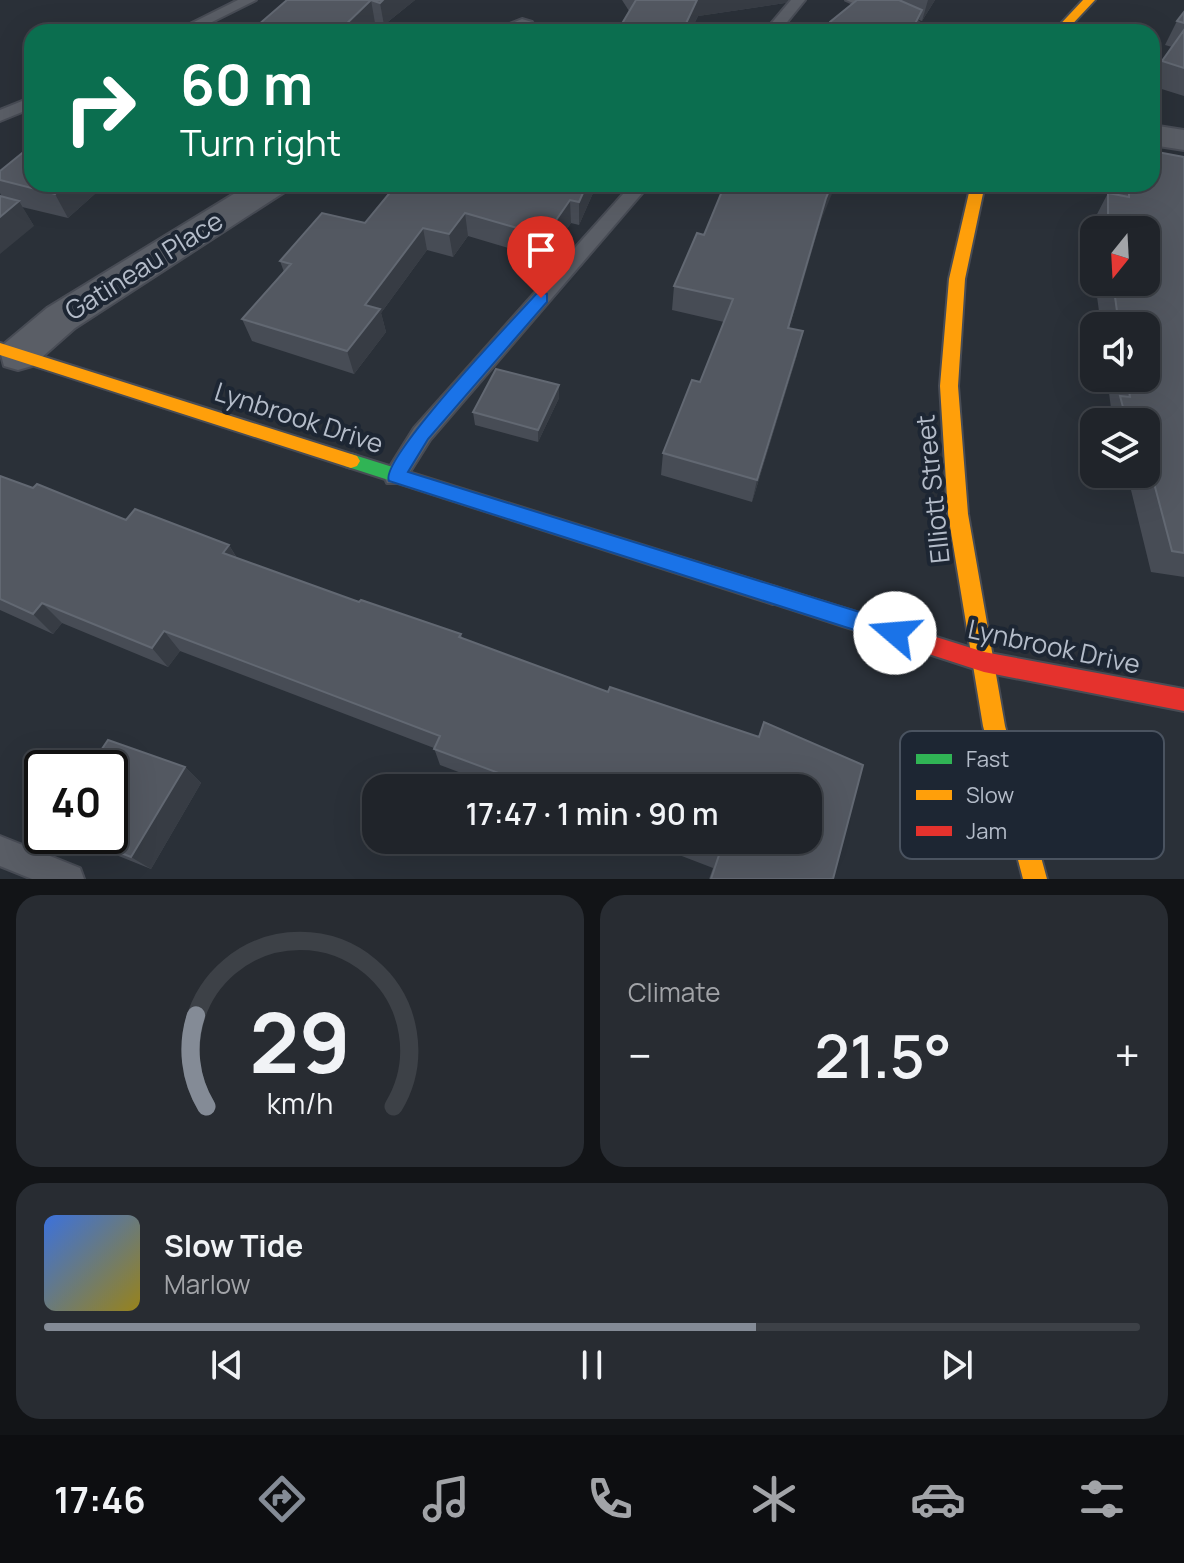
<!DOCTYPE html>
<meta charset="utf-8">
<style>
body{margin:0;font-family:Manrope,sans-serif;background:#282c32;color:#f1f3f6;height:100vh;display:flex;flex-direction:column;font-size:30px;white-space:nowrap}
*{box-sizing:border-box;margin:0}
p{font-size:26px;color:#a2a4a8}
.icon{flex:none;width:44px;height:44px;fill:none;stroke:currentColor;stroke-width:2;stroke-linecap:round;stroke-linejoin:round}
.map{position:relative;height:879px;overflow:hidden}
.sheet{display:flex;flex-direction:column;gap:16px;padding:16px;background:#121417;flex:1}
.sheet>*{flex:none}
.guide{position:absolute;left:24px;top:24px;width:1136px;height:168px;border-radius:24px;box-shadow:0 8px 32px #0002,0 0 0 2px #3d4147;background:#0b6e4f;color:#fff;overflow:hidden}
.needle{width:52px;rotate:198deg}
.fabs{position:absolute;left:1080px;top:216px;display:grid;gap:16px}
.fabs a{display:grid;place-items:center;width:80px;height:80px;border-radius:16px;background:#20242a;box-shadow:0 8px 32px #0002,0 0 0 2px #3d4147;font-size:40px}
.speed{position:absolute;left:24px;top:750px;display:flex;gap:16px;font-size:40px;font-weight:700;text-align:center}
.speed>*{display:grid;place-content:center;width:104px;height:104px;border-radius:50%;background:#20242a;box-shadow:0 8px 32px #0002,0 0 0 2px #3d4147;line-height:1}
.speed .limit{border:4px solid #111;border-radius:12px;background:#fff;color:#111}
.pin{position:absolute;display:grid;place-items:center;width:68px;height:68px;color:#fff;margin:-82px -34px;border-radius:50% 50% 50% 0;rotate:-45deg;box-shadow:0 0 8px #0007}
.pin .icon{rotate:45deg}
.me{position:absolute;width:88px;margin:-44px;rotate:288deg;stroke-linejoin:round;filter:drop-shadow(0 0 6px #0008)}
.turn{display:flex;align-items:center;gap:28px;height:168px;padding:0 24px;font-size:36px}
.turn .icon{width:104px;height:104px;stroke-width:2.5}
.turn b{display:block;font-size:56px;line-height:68px}
.big{font-size:60px;font-weight:600;line-height:1.1}
.sheet .tile{flex:1;display:flex;flex-direction:column;justify-content:center;gap:12px;min-width:0;padding:0 28px;border-radius:24px;background:#282c32}
.sheet .dial{align-items:center;gap:0}
.dial svg{height:208px;overflow:visible;fill:none;stroke:#3d4147;stroke-width:7;stroke-linecap:round;text-anchor:middle}
.dial text{fill:#f1f3f6;stroke:none}
.song{display:flex;align-items:center;gap:24px}
.cover{width:96px;height:96px;border-radius:12px;background:linear-gradient(135deg,hsl(220 70% 55%),hsl(50 70% 35%))}
.played{height:8px;border-radius:4px;background:linear-gradient(90deg,#848b96 65%,#3d4147 65%)}
.keys{display:flex;justify-content:space-around;direction:ltr}
.heat{display:flex;justify-content:space-between;align-items:center;font-size:44px;direction:ltr}
.sheet .tiles{flex:1;display:grid;gap:16px;grid-template-columns:1fr 1fr}
.tile:last-child{grid-column:span 2}
.trip{position:absolute;left:362px;top:774px;width:460px;height:80px;border-radius:24px;background:#20242a;box-shadow:0 8px 32px #0002,0 0 0 2px #3d4147;font-weight:600;line-height:80px;text-align:center}
.tab-bar{display:flex;height:128px;justify-content:space-around;align-items:center;background:#0d0e11;color:#a2a4a8}
.tab-bar .icon{width:56px;height:56px}
.tab-bar .selected{color:#848b96}
.tab-bar b{font-size:36px;color:#f1f3f6}
.map>svg:first-child{display:block}
</style>
<div class="map">
<svg width="1184" height="879" viewBox="0 0 1184 879">
<rect width="100%" height="100%" fill="#2a3038"/>
<g fill="none" stroke-linecap="round" stroke-linejoin="round">
<g stroke="#484c55" stroke-width="4">
<path id="lane" d="M238,0H256L192,32H174Z
M791,0H805L779,32H764Z
M846,0H865L939,32H920Z
M32,97V108L0,121V110Z
M632,184H650L430,440L403,483H387L384,476L414,428Z
M0,836L80,868L84,879H32L0,866Z"/>
</g>
<g stroke="#484c55" stroke-width="4">
<path id="street" d="M522,19L532,22L536,28L533,32H501L505,26Z
M1152,125L1184,130V150L1152,145Z
M250,184H291L286,191L75,328L32,366L18,370L4,366L0,351L4,344L47,308Z"/>
</g>
<g stroke="#484c55" stroke-width="4">
<path id="fast" d="M351,454L773,586L780,589L783,595L780,601L773,604L345,466L342,461L345,456Z"/>
</g>
<g stroke="#484c55" stroke-width="4">
<path id="slow" d="M1083,0H1095L1065,32H1053Z
M971,184H985L965,279L958,386L968,514L1005,726L1047,879H1023L983,726L948,514L940,386L949,279Z
M0,343L351,454L357,456L360,461L357,466L351,468L0,355Z"/>
</g>
<g stroke="#484c55" stroke-width="4">
<path id="jam" d="M773,586L984,652L1184,689V711L984,672L766,601L763,595L766,589Z"/>
</g>
<use href="#lane" fill="#5a5e66" fill-rule="evenodd"/>
<use href="#street" fill="#5a5e66" fill-rule="evenodd"/>
<use href="#fast" fill="#30b455" fill-rule="evenodd"/>
<use href="#slow" fill="#ff9f0a" fill-rule="evenodd"/>
<use href="#jam" fill="#e5322d" fill-rule="evenodd"/>
</g>
<path fill="#474c55" d="M287,0H415L384,25L375,23L366,32H250Z
M622,0H788L785,3L698,16L690,32H617L629,11Z
M857,0H935L922,21L919,20L915,32Z
M1184,12V96L1152,86V81L1162,61L1172,47L1165,45L1177,21Z
M1184,157V577L1151,572L1131,490L1121,489L1117,474H1146V422H1104L1103,420L1111,408L1107,378H1146V326H1101L1095,282H1146V230H1095V218L1108,193L1115,195V184H1152Z
M0,171L106,184L68,218L22,207L34,226L2,197L0,193Z
M597,184L579,225L571,223L546,259L468,236L453,257L427,250L381,313L386,332L354,374L252,341L242,319L284,272L280,261L365,223Z
M820,223L789,328L797,355L752,502L661,475L663,453L700,382L724,322L672,310L674,286L704,235Z
M559,385V398L538,442L475,425L473,412Z
M0,476L33,488L37,484L126,520L135,509L229,545L237,558L359,602L361,600L461,634L462,638L608,692L610,687L759,737L764,722L863,765L833,879H709L713,868L640,840H808V788H501L440,765L434,748L180,651L168,667L62,623L53,634L0,610Z
M185,767L201,783L151,869L69,836H110Z"/>
<path fill="#373c44" d="M371,0L375,23L366,32H338Z
M383,0H415L384,25L380,3Z
M697,0H788L785,3L698,16L690,32H682Z
M928,0H935L922,21Z
M922,10L915,32H911Z
M66,184H106L68,218L55,194Z
M587,184H597L579,225V202Z
M832,184H836L820,223L783,352L826,198Z
M570,200L571,223L546,259L545,236Z
M19,201L34,226L0,254V217Z
M465,213L468,236L453,257L449,234Z
M423,228L427,250L381,313L386,332L354,374L347,351L365,305Z
M803,331L797,355L752,502L757,480Z
M559,385V398L538,442V430Z
M229,545L241,566L223,553Z
M42,603L62,623L53,634L33,614Z
M164,631L180,651L168,667L152,648Z
M185,767L201,783L151,869L131,857Z"/>
<path fill="#535861" stroke="#626872" stroke-width="2" d="M287,0H383L380,3L371,0L338,32H250Z
M636,0H697L682,32H617Z
M857,0H899L922,10L911,32H824L830,22Z
M1184,12V23L1177,21Z
M1184,30V68L1162,61Z
M32,145V184H66L55,194L0,180V171Z
M1152,151L1184,157V553L1172,551L1150,468L1146,467V422H1127L1120,396L1130,397L1127,378H1146V326H1119L1113,282H1146V230H1108V193L1129,197V184H1152Z
M397,184H587L579,202L570,200L545,236L465,213L449,234L423,228L365,305L380,309L347,351L242,319L291,264L280,261L322,213L365,223Z
M725,184H832L826,198L788,328L803,331L757,480L663,453L692,380L700,382L733,299L674,286L697,233L704,235Z
M0,196L19,201L0,217Z
M496,369L559,385L538,430L473,412Z
M0,476L33,488L37,484L126,520L135,509L229,545L223,553L359,602L361,600L461,634L459,637L608,692L610,687L759,737L764,722L863,765L833,879H711L719,855L679,840H808V788H539L434,749L440,736L164,631L152,648L42,603L33,614L0,599Z
M108,740L185,767L131,857L78,836H110V768H89Z"/>
<path fill="#1a73e8" stroke="#114b97" stroke-width="2" d="M541,292L547,294V302L428,439L408,472L895,623L902,626L905,633L902,640L895,643L389,481C378,460 515,318 536,294Z"/>
<g text-anchor="middle" stroke-width="8" stroke-linejoin="round" paint-order="stroke">
<g font-size="26" fill="#b4bcc9" stroke="#1d2633">
<text transform="translate(144 266) rotate(-32)" y="9">Gatineau Place</text>
<text transform="translate(299 418) rotate(18)" y="9">Lynbrook Drive</text>
<text transform="translate(933 489) rotate(-96)" y="9">Elliott Street</text>
<text transform="translate(1054 647) rotate(12)" y="9">Lynbrook Drive</text>
</g>
</g>
<rect x="900" y="731" width="264" height="128" rx="12" fill="#1d2633" stroke="#4a5360" stroke-width="2"/>
<rect x="916" y="754" width="36" height="10" fill="#30b455"/>
<rect x="916" y="790" width="36" height="10" fill="#ff9f0a"/>
<rect x="916" y="826" width="36" height="10" fill="#e5322d"/>
<g font-size="22" fill="#b4bcc9">
<text x="966" y="767">Fast</text>
<text x="966" y="803">Slow</text>
<text x="966" y="839">Jam</text>
</g>
</svg>
<div class="fabs">
<a><svg class="needle" viewBox="-14 -14 28 28"><path d="M0-13l5 13h-10z" fill="#e53935"/><path d="M0 13l5-13h-10z" fill="#a2a4a8"/></svg></a>
<a><svg class="icon" aria-label="sound" viewBox="0 0 24 24"><path d="M4 9h4l5-4v14l-5-4H4zM17 9q2 3 0 6"/></svg></a>
<a><svg class="icon" aria-label="layers" viewBox="0 0 24 24"><path d="M12 4l9 5-9 5-9-5zM3 14l9 5 9-5"/></svg></a>
</div>
<div class="speed"><div class="limit">40</div></div>
<div class="pin" style="left:541px;top:298px;background:#d93025"><svg class="icon" aria-label="arrive" viewBox="0 0 24 24"><path d="M6 21V4h12l-3 4 3 4H6"/></svg></div>
<svg class="me" style="left:895px;top:633px" viewBox="-20 -20 40 40"><circle r="19" fill="#fff"/><path d="M0-13L10 11 0 6-10 11z" fill="#1a73e8"/></svg>
<div class="trip">17:47 · 1 min · 90 m</div>
<div class="guide">
<div class="turn"><svg class="icon" aria-label="right" viewBox="0 0 24 24"><path d="M7 20v-9h11M14 6l5 5-5 5"/></svg><div><b>60 m</b>Turn right</div></div>
</div>
</div>
<section class="sheet">
<div class="tiles">
<div class="tile dial"><svg viewBox="0 0 100 80">
<path d="M14 69A42 42 0 1 1 86 69"/>
<path d="M14 69A42 42 0 0 1 10 34" stroke="#848b96"/>
<text x="50" y="56" font-size="32" font-weight="700">29</text>
<text x="50" y="72" font-size="11">km/h</text>
</svg></div>
<div class="tile"><p>Climate</p>
<div class="heat"><a>−</a><b class="big">21.5°</b><a>+</a></div>
</div>
<div class="tile">
<div class="song"><i class="cover"></i><div><b>Slow Tide</b><p>Marlow</p></div></div>
<div class="played"></div>
<div class="keys"><svg class="icon" aria-label="previous" viewBox="0 0 24 24"><path d="M18 5L8 12l10 7zM5 5v14"/></svg><svg class="icon" aria-label="pause" viewBox="0 0 24 24"><path d="M8 5v14M16 5v14"/></svg><svg class="icon" aria-label="next" viewBox="0 0 24 24"><path d="M6 5l10 7-10 7zM19 5v14"/></svg></div>
</div>
</div>
</section>
<nav class="tab-bar">
<b>17:46</b>
<svg class="icon selected" aria-label="directions" viewBox="0 0 24 24"><path d="M12 3l9 9-9 9-9-9zM9 14v-3h6M13 9l2 2-2 2"/></svg>
<svg class="icon" aria-label="music" viewBox="0 0 24 24"><path d="M9 18V5l10-2v13"/><circle cx="6" cy="18" r="3"/><circle cx="16" cy="16" r="3"/></svg>
<svg class="icon" aria-label="phone" viewBox="0 0 24 24"><path d="M5 4h4l2 5-3 2q2 4 5 5l2-3 5 2v4C11 20 4 13 5 4z"/></svg>
<svg class="icon" aria-label="climate" viewBox="0 0 24 24"><path d="M12 3v18M4 7l16 10M4 17L20 7"/></svg>
<svg class="icon" aria-label="car" viewBox="0 0 24 24"><path d="M5 17H2v-5l4-1 3-4h7l3 4 3 1v5h-3M9 17h6M6 11h13"/><circle cx="7" cy="17" r="2"/><circle cx="17" cy="17" r="2"/></svg>
<svg class="icon" aria-label="filters" viewBox="0 0 24 24"><path d="M4 7h16M4 17h16"/><circle cx="9" cy="7" r="2"/><circle cx="15" cy="17" r="2"/></svg>
</nav>
